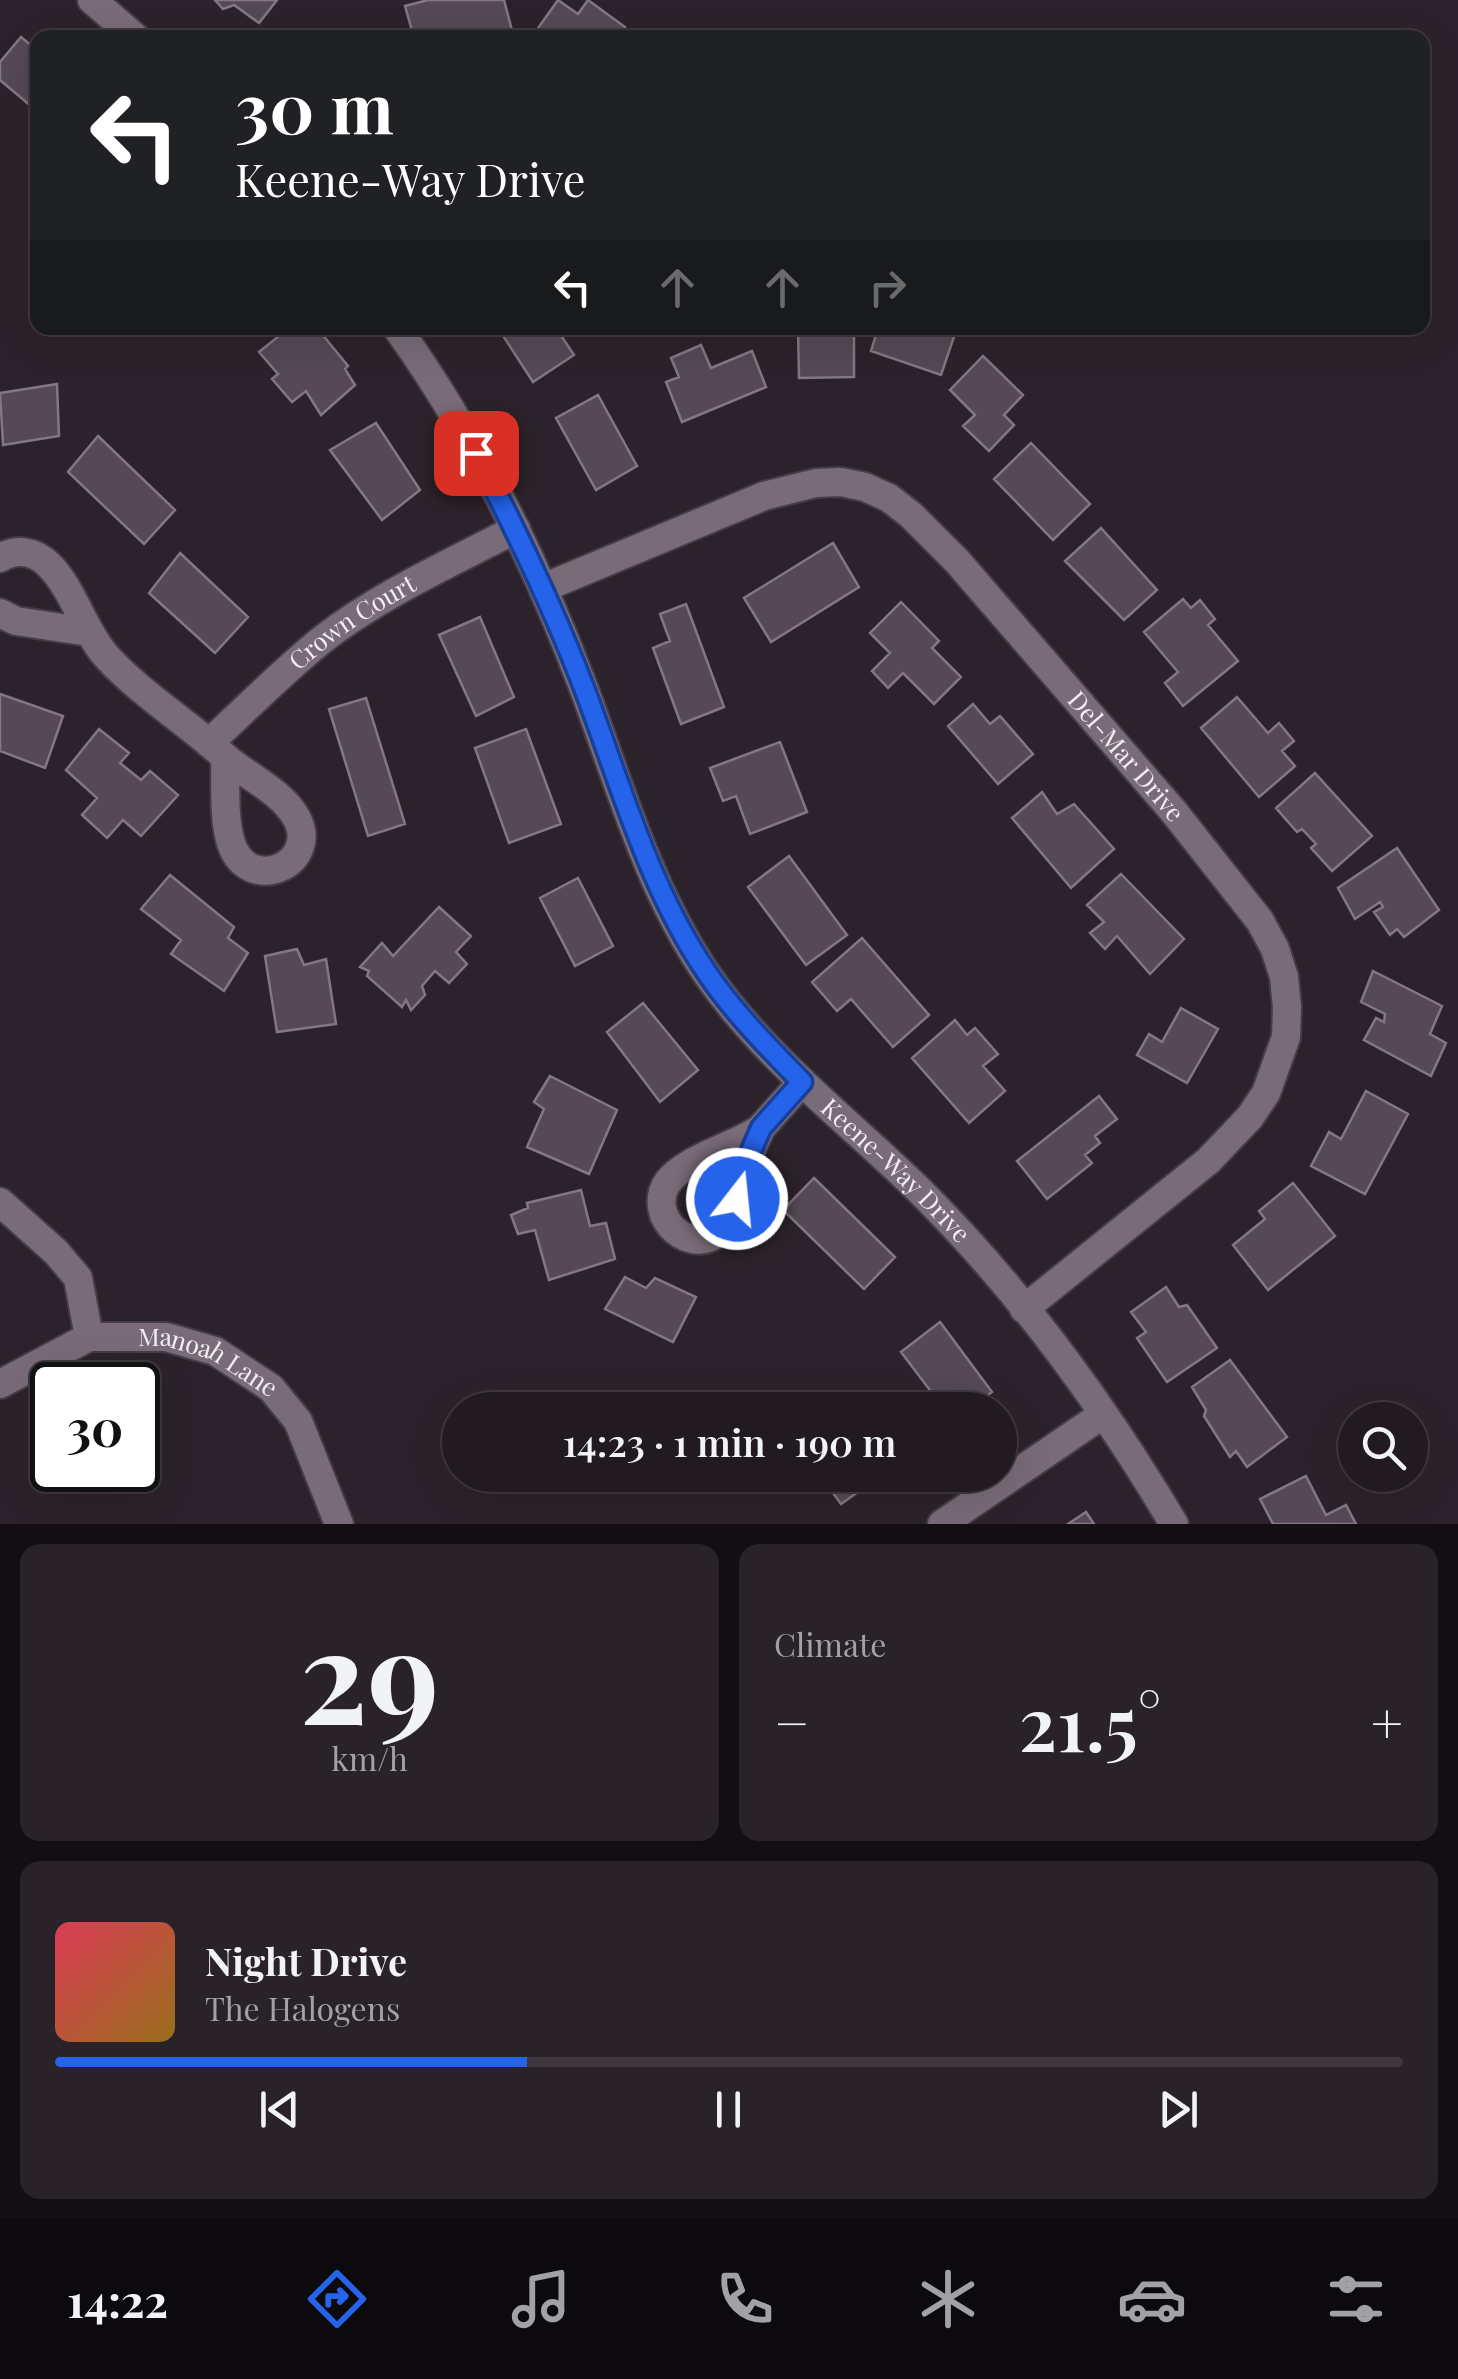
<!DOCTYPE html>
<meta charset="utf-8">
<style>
body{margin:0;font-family:"Playfair Display",serif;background:#292329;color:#f1f3f6;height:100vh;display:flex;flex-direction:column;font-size:38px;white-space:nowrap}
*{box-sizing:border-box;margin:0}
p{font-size:32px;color:#a2a1a5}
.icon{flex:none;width:55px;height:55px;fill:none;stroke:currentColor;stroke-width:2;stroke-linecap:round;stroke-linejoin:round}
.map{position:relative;height:1524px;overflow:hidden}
.side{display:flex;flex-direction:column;gap:20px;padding:20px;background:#120e12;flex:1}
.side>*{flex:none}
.top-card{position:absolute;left:30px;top:30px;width:1400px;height:305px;border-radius:20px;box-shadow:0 10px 40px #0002,0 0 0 2px #3e383e;background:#202124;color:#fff;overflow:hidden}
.fabs{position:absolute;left:1338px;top:1402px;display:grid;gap:20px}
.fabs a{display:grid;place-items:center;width:90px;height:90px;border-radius:50%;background:#211a20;box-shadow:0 10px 40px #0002,0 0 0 2px #3e383e;font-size:50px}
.speed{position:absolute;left:30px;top:1362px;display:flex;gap:20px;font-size:50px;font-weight:700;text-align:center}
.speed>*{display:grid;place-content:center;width:130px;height:130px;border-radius:50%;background:#211a20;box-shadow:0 10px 40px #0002,0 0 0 2px #3e383e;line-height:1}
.speed .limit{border:5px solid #111;border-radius:15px;background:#fff;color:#111}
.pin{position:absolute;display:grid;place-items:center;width:85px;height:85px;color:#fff;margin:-42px;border-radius:20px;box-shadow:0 5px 15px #0006}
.me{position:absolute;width:110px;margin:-55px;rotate:16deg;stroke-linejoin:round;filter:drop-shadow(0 0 8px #0008)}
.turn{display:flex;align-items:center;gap:35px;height:210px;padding:0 40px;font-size:45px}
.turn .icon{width:130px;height:130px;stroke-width:2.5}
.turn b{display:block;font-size:70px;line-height:85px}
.lanes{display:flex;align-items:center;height:95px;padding:0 40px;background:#0003;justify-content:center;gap:50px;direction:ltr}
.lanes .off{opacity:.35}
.big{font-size:75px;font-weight:600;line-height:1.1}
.side .widget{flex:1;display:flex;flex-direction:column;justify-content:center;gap:15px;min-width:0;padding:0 35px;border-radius:20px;background:#292329}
.side .dial{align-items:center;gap:0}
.dial b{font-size:130px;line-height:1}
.song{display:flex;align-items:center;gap:30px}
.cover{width:120px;height:120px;border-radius:15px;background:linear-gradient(135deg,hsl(350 70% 55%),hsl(40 70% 35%))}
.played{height:10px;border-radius:5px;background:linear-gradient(90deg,#2563eb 35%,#3e383e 35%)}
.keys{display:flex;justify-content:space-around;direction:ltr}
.heat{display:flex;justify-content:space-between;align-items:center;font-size:55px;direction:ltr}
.side .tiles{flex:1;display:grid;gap:20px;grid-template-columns:1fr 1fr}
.widget:last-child{grid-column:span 2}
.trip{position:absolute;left:442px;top:1392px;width:575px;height:100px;border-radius:50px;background:#211a20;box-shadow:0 10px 40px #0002,0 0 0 2px #3e383e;font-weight:600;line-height:100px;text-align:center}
.tab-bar{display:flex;height:160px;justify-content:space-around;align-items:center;background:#0d0a0d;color:#a2a1a5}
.tab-bar .icon{width:70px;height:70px}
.tab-bar .selected{color:#2563eb}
.tab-bar b{font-size:45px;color:#f1f3f6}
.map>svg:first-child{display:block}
</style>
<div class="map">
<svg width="1458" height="1524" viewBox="0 0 1458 1524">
<rect width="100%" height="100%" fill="#2c222b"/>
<path fill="#544954" stroke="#847783" stroke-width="2.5" d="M215,0H277L259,23L234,5L223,9Z
M428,0H504L514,38H414L405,6Z
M558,0L578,14L588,0L625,27L618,38H531Z
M21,37L38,51V112L0,80V62Z
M289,328H317L348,366L345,369L355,385L321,415L306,391L292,402L272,379L278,374L259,352Z
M498,328H556L574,355L533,382Z
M798,328H854V377L799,378Z
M878,328H957L941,375L871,351Z
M701,345L711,368L752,351L766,387L682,422L666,382L679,377L671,358Z
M983,356L1023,395L1004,415L1014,425L989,451L963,426L975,415L950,390Z
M57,384L59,436L3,445L0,393Z
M598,395L637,466L596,490L556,418Z
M376,423L420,490L382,520L330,450Z
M98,436L175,510L144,544L68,472Z
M1031,443L1090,504L1053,540L994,479Z
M1101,528L1157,590L1124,620L1065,561Z
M833,543L859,587L771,642L744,598Z
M180,553L248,617L215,653L149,593Z
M1183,599L1191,608L1200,600L1215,619L1208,625L1238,661L1183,706L1165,683L1178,672L1144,632Z
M901,602L939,641L932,648L961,677L934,704L903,673L888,688L872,671L890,653L870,633Z
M686,604L724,707L681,724L653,648L670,641L660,614Z
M480,617L514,697L476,716L439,635Z
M0,694L63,716L45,768L0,751Z
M1237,697L1268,733L1279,723L1294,741L1282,751L1295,766L1259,797L1201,728Z
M366,698L405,824L368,836L329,709Z
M973,704L990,724L1000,716L1033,754L998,784L948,726Z
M99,729L129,753L120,763L141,780L150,771L178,795L141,836L123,820L107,838L82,815L97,798L66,770Z
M526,729L561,824L509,843L475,748Z
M780,742L807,812L750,834L736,796L723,801L710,768Z
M1315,773L1372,836L1332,871L1311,848L1316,844L1302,829L1297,832L1276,808Z
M1042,792L1057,814L1074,804L1114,849L1071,888L1012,818Z
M1397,848L1439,910L1404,937L1397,929L1390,935L1374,912L1383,907L1380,902L1355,919L1338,888Z
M789,856L847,935L806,965L748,887Z
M1121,874L1184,939L1150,974L1117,936L1105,949L1090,933L1104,922L1087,905Z
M170,875L234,927L228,938L248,953L224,991L171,954L181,940L141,909Z
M578,878L613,946L575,966L540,898Z
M439,907L471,936L456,952L467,964L449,983L435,971L422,986L425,995L411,1010L406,1000L402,1007L367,976L369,971L360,967L382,943L393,956Z
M862,938L929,1015L893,1047L851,999L837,1011L812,982Z
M297,949L304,965L326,959L336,1024L277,1032L265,956Z
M1373,971L1442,1006L1430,1034L1446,1043L1431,1076L1364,1040L1376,1018L1384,1022L1385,1014L1361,1002Z
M643,1003L698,1070L660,1102L607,1032Z
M1181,1008L1218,1029L1187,1083L1137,1055L1149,1034L1162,1042Z
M955,1020L967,1035L975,1028L998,1054L983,1066L1005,1091L969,1123L912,1058Z
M550,1076L617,1110L589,1174L527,1147L544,1109L534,1102Z
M1366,1091L1408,1114L1365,1194L1311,1166L1329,1132L1341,1139Z
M1099,1096L1117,1119L1095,1136L1100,1143L1085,1155L1092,1163L1047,1199L1017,1161Z
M814,1178L895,1257L864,1289L783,1210Z
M1293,1183L1335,1236L1268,1290L1233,1245L1265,1219L1259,1211Z
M581,1190L590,1226L606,1223L615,1259L549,1280L535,1230L518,1234L511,1215L528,1208L527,1203Z
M625,1277L646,1288L655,1278L696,1297L673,1342L605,1309Z
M1166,1287L1179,1307L1187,1305L1217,1348L1167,1382L1137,1338L1146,1332L1131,1312Z
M940,1322L992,1392L967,1410H945L901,1352Z
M1230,1360L1287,1437L1247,1467L1236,1451L1230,1457L1204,1416L1206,1410L1192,1387Z
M874,1399L882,1410H859Z
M820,1475H882L841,1504Z
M1306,1476L1326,1515L1346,1505L1356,1524H1273L1260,1499Z
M1086,1512L1094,1524H1068Z"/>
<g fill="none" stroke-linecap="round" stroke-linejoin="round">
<g stroke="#453d45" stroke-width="32">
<g id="minor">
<path d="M92,0L136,38"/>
<path id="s1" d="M397,328C476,438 536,562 584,689C620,786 648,887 706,973C765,1059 849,1121 923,1194C1020,1291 1104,1406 1174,1524"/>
<path d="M0,558C17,548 35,551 49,565C74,590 83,630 107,657C142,695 187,722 225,757"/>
<path id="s2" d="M543,588L764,496L816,483L841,482L865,487L889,498L911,515L957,561L1174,812L1260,921L1275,949L1284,977L1287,1007L1286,1037L1266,1093L1250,1117L1208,1161L1024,1309"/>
<path d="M0,613L16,621L89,632"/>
<path id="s3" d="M209,743C247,708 283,671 323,639C381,594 451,563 516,529"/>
<path d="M225,757C248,777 281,791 296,817C322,863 249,897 231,843C223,817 226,784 225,757Z"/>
<path d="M761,1128C756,1139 750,1151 746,1163C740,1185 739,1211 723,1228C693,1261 644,1217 668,1182C686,1158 736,1146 761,1128Z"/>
<path d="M761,1128L802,1082"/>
<path d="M0,1202L56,1252L78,1278L89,1337"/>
<path id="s4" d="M0,1384L89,1337H166L215,1351L271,1388L298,1421L339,1524"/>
<path d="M942,1524L1102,1415"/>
</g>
</g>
<use href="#minor" stroke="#796c78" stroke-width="28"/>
</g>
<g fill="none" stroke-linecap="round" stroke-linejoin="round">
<g stroke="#184099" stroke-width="25">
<path id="route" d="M476,453C516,530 553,607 584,688C621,785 648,886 707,973C734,1013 768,1047 802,1082L761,1128L748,1158L737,1199"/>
</g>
<use href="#route" stroke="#2563eb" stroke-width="18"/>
</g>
<g text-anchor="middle" stroke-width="10" stroke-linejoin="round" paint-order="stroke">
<g font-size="25" fill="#f4edf3" stroke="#2c222b">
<text dy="9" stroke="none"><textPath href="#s3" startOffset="188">Crown Court</textPath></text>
<text dy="9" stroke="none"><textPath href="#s2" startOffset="720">Del-Mar Drive</textPath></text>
<text dy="9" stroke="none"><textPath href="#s1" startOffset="992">Keene-Way Drive</textPath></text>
<text dy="9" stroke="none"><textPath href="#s4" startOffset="225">Manoah Lane</textPath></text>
</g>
</g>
</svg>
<div class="fabs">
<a><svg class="icon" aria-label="search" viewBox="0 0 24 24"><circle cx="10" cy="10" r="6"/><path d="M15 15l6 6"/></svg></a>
</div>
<div class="speed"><div class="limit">30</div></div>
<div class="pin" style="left:476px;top:453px;background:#d93025"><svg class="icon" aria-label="arrive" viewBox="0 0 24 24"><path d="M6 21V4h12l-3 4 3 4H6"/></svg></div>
<svg class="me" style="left:737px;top:1199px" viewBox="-20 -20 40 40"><circle r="17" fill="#2563eb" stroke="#fff" stroke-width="3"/><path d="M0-11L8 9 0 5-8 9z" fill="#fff"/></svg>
<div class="trip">14:23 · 1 min · 190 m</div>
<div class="top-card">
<div class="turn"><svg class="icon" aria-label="left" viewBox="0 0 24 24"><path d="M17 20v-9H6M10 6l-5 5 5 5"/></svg><div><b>30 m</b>Keene-Way Drive</div></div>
<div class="lanes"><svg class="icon" aria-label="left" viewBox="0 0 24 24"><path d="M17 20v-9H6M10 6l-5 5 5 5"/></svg><svg class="icon off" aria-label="ahead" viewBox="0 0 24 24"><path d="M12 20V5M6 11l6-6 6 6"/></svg><svg class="icon off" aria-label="ahead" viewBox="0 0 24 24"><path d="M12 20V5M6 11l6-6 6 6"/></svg><svg class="icon off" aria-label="right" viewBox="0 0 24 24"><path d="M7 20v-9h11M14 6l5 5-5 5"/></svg></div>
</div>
</div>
<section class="side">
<div class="tiles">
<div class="widget dial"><b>29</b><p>km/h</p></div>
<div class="widget"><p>Climate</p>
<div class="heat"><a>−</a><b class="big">21.5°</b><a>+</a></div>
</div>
<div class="widget">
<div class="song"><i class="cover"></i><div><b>Night Drive</b><p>The Halogens</p></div></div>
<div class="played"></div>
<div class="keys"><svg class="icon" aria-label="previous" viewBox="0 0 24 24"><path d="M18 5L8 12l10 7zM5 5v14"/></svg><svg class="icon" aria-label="pause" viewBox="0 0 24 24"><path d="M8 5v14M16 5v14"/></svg><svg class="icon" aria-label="next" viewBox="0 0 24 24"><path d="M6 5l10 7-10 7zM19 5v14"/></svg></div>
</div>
</div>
</section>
<nav class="tab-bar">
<b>14:22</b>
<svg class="icon selected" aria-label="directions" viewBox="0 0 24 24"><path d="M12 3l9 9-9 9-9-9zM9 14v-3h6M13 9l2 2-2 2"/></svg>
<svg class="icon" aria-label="music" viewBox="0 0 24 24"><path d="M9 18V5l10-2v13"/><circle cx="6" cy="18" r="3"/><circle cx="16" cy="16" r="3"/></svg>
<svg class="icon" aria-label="phone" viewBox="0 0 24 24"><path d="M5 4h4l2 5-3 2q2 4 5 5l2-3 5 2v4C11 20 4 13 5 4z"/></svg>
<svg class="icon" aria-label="climate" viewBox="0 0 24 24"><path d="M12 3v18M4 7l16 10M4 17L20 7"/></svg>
<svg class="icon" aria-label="car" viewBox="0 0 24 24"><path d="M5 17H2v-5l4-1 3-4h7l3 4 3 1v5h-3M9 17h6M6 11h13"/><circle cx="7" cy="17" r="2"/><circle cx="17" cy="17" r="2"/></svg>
<svg class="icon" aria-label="filters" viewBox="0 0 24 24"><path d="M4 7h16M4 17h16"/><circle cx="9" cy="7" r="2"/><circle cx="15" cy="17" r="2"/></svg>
</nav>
